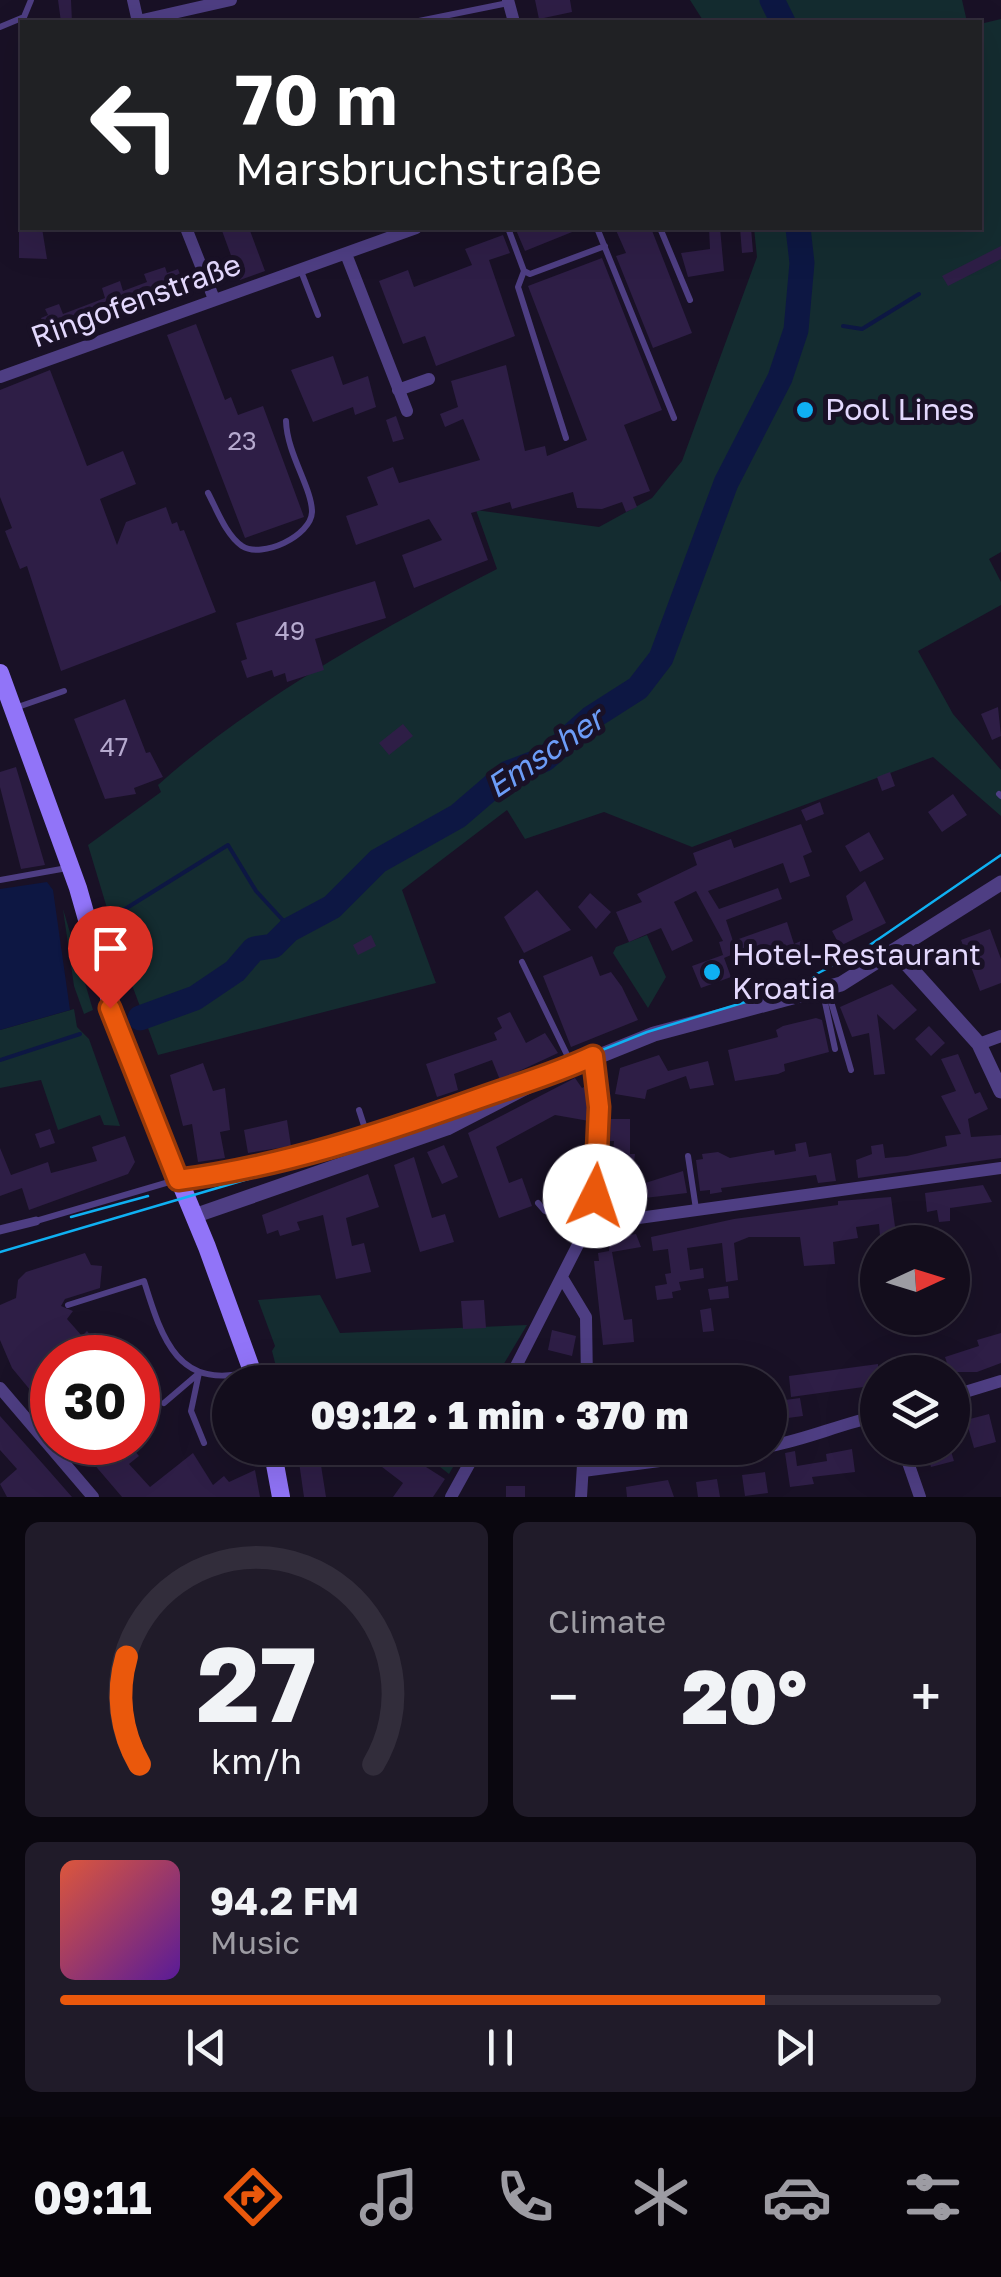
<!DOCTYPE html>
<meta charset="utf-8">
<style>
body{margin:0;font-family:"Golos Text",sans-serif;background:#201b29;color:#f1f3f6;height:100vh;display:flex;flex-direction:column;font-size:38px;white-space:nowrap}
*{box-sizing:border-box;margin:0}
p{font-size:32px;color:#9d9ca3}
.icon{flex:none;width:55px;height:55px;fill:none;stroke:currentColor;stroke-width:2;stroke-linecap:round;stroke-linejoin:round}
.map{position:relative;height:1497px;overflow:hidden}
.drawer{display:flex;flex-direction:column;gap:25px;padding:25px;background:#0a070f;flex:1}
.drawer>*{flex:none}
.guide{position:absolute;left:20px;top:20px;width:962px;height:210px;border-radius:0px;box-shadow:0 10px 40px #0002,0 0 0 2px #322d3b;background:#202124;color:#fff;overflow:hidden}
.needle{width:65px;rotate:86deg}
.tools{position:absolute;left:860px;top:1225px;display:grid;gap:20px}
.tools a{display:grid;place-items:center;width:110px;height:110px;border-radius:50%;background:#130d1c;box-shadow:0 10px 40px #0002,0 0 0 2px #322d3b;font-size:50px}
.speed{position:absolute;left:30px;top:1335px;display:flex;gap:20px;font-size:50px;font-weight:700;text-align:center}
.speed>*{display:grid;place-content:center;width:130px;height:130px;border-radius:50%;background:#130d1c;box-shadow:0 10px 40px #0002,0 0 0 2px #322d3b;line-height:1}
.speed .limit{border:15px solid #d22;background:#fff;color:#111}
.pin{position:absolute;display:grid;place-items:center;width:85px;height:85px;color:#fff;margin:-102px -42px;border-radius:50% 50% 50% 0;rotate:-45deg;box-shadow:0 0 10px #0007}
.pin .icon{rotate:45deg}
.me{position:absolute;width:110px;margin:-55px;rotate:4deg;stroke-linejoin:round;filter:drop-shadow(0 0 8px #0008)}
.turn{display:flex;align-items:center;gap:35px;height:210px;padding:0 50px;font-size:45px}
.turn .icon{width:130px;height:130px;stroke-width:2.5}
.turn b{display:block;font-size:70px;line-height:85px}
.big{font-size:75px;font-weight:800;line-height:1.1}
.drawer .tile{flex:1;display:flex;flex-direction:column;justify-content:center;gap:15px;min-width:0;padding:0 35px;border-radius:15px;background:#201b29}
.drawer .dial{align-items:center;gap:0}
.dial svg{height:260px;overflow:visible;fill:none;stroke:#322d3b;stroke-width:7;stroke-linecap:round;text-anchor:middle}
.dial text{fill:#f1f3f6;stroke:none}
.song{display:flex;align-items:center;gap:30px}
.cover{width:120px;height:120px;border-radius:15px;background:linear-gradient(135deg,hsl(10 70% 55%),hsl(270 70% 35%))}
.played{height:10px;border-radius:5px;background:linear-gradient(90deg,#ea580c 80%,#322d3b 80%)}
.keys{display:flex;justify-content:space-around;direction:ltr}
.heat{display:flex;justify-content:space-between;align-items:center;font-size:55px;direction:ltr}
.drawer .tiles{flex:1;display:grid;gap:25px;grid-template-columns:1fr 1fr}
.tile:last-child{grid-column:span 2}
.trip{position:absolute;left:212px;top:1365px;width:575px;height:100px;border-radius:50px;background:#130d1c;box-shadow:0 10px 40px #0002,0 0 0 2px #322d3b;font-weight:800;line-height:100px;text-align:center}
.tabs{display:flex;height:160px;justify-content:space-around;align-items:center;background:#08050b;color:#9d9ca3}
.tabs .icon{width:70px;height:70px}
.tabs .current{color:#ea580c}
.tabs b{font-size:45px;color:#f1f3f6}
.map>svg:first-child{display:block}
</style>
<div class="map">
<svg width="1001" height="1497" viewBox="0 0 1001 1497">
<rect width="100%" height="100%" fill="#191126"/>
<path fill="#142c30" d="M690,0H962L967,22H704Z
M1001,19V552L989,559L1001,582V605L918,651L953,714L1001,770V816L933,757L692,847L604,812L525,839L507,810L402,890L436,983L158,1055L122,958L88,845L161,792L158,785C247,704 389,624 497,569L476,510L599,527L652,498L682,461L757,257L754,228H980V24Z
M63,909L93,1010L84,1014L74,986Z
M647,935L666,977L648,1008L613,953L616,947Z
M74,1009L77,1027L89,1039L120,1126L104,1125L100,1115L58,1130L41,1080L0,1088V1030Z
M320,1295L340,1333L527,1325L493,1382H280L272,1351L275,1346L258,1300Z
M416,1448H464L449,1474Z"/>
<path fill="#0d1743" d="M47,882L53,890L70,1010L0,1030V889Z"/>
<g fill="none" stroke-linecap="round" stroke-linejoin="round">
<path stroke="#0d1743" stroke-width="4" d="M798,320L805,322
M843,326L862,329L919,294
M109,919L228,845L256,891L291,929
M0,1060L80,1034"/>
<path stroke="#0d1743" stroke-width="25" d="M772,0L783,22
M140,1018L195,998L235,971L254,949L273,946L289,930L332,907L378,861L458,816L508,773L545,759L591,718L638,688L661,658L726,483L780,378L796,330L802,263L798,228"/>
</g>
<path fill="#2e1e46" d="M58,0H71L72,22H61Z
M535,0H570L572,12L539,19Z
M19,228H42L47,259L19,258Z
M221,228H249L265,271L240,280Z
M523,228H582L525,251L516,230Z
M615,228H651L692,333L653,348L616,256L626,253Z
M709,228H720L724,271L688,277L681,253L710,249Z
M740,228H751L753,252L742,253Z
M503,235L510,253L489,260L515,336L436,366L425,336L403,344L379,281L408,270L414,287L472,265L465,249Z
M1001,246V259L948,286L942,276Z
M602,258L662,410L624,425L650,491L633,497L637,507L626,512L622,502L602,509L577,508L573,492L512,509L510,502L471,513L488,560L414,588L402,555L442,540L429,519L356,545L346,516L378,505L367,477L393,467L399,483L480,460L463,419L445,427L440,414L458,407L451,381L506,365L525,451L545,446L547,456L587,440L528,286Z
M165,267L167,273L178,269L185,287L49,339L41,318L48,315L45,309L59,304L63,314L105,298L102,288L120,281L123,291L147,282L144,274Z
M196,324L225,400L231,397L238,415L263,406L304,517L245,538L167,335Z
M333,356L343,385L368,376L376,407L355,415L353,407L313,422L291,370Z
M50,370L87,466L123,451L136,484L100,499L117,545L126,522L166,507L172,524L177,522L180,531L184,530L216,612L61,671L27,566L20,569L5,531L12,528L0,497V390Z
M396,416L404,439L393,442L386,420Z
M375,581L386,618L315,639L324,670L287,682L285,673L274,677L272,670L247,678L241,661L247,659L236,623Z
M125,699L146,753L150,752L163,777L134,788L136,794L105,799L74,719Z
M998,707L1001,736L992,740L981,714Z
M403,724L413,736L389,755L379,743Z
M16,767L45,865L21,869L0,787V772Z
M890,772L895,786L882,791L877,777Z
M953,794L967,815L942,832L928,812Z
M820,802L824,814L806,821L801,810Z
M801,824L812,852L803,856L810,876L790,883L783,863L708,891L719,909L778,888L782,899L726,920L733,941L787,922L794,944L801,941L805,951L756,968L749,949L734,960L731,955L724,958L719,942L723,941L696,891L674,902L693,941L672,951L661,928L629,942L616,912L642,902L637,894L697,865L693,853L731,839L734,848Z
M869,832L884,859L860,872L845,846Z
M865,881L886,923L840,946L832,931L853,920L846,896Z
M537,890L571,930L524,953L504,917Z
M590,893L611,912L596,929L578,907Z
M990,929L1001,959V983L980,991L961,940Z
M371,935L376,946L358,955L353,945Z
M723,955L731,977L701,988L692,966Z
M592,956L600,976L611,972L622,987L638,1020L571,1047L543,976Z
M892,984L917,1010L894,1030L877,1014L885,1074L874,1075L869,1033L852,1037L840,1007Z
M510,1012L526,1043L545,1033L558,1053L500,1080L492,1060L454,1074L458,1090L437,1097L426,1064L497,1040L494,1033L502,1028L497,1018Z
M816,1018L822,1020L829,1052L784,1064L785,1071L778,1074L735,1081L728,1050L778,1037L776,1030L783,1026Z
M929,1026L945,1043L931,1056L915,1039Z
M958,1054L975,1094L980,1092L988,1109L968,1119L971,1137L1001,1135V1158L858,1178L856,1160L872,1154L871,1146L883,1144L885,1158L907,1156L947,1146L945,1136L961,1134L941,1096L956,1091L941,1059Z
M659,1055L668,1071L708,1061L714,1085L690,1089L686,1076L647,1090L645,1099L615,1094L620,1068Z
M203,1063L213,1091L225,1088L230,1130L220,1132L225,1158L198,1162L192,1124L183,1126L170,1075Z
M575,1078L582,1088L588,1085L589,1121L555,1115L496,1147L509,1183L522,1178L532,1206L499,1218L468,1133Z
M611,1119H630V1154H635L634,1162L640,1166L639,1185L683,1171L687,1193L636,1199L635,1203L608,1200L614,1141H610Z
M287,1120L291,1146L248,1153L244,1130Z
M50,1129L55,1143L40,1148L35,1134Z
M125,1136L135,1162L128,1174L29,1210L22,1188L0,1196V1148L11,1175L48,1162L51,1173L97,1161L92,1147Z
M806,1142L809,1157L831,1153L836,1181L818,1183L816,1175L721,1188L722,1192L710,1194V1190L700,1191L696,1160L703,1159L702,1154L718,1152L730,1158L774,1150L775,1155L796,1151L795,1144Z
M444,1145L458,1177L442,1184L427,1152Z
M414,1157L432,1218L445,1214L454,1242L420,1252L394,1165Z
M368,1174L379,1207L346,1218L352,1246L364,1243L371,1272L336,1279L323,1215L297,1222L300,1230L280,1236L278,1230L267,1234L262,1215Z
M983,1185L992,1202L950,1208V1221L939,1222L937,1210L927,1212L925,1193Z
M891,1197L896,1234L880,1236L879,1224L856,1227L858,1238L833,1242L835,1264L804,1266L800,1237H749L734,1243L738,1280L726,1282L722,1243L687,1248L690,1270L703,1268L704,1278L679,1282L681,1290L672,1292L673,1298L657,1300L655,1286L667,1284L665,1274L671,1273L668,1249L653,1251L651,1237L734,1219L838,1205V1201Z
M636,1234L641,1247L612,1252L624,1320L632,1319L634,1342L603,1345L594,1261H599L598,1253L609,1251L610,1238Z
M878,1249V1282H872L866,1251Z
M85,1253L91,1265L102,1266L100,1288L65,1299L61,1306L73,1311L67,1319L82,1336L87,1331L95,1341L90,1346L99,1358H52V1401L45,1408L12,1368L0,1340V1305L16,1298L18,1280L26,1272Z
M728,1286L729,1298L710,1300L708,1289Z
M484,1300L486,1328L463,1329L461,1301Z
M711,1308L714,1331L703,1332L700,1310Z
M552,1330L576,1336L572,1356L548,1350Z
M1001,1333V1363L977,1372H950L945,1357L979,1346L977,1340Z
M878,1364V1385L791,1397L789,1376Z
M603,1371L625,1372V1382H602Z
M776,1392L779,1406L778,1401L800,1398L803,1416L780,1419L782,1428L770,1429V1393Z
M989,1414L996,1442L974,1448L966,1420Z
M0,1416L43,1464L72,1497H7L0,1484L17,1469L0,1450Z
M75,1442H144L134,1450L139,1456L129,1464L150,1487L193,1453L213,1485L224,1476L229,1482L255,1470L260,1497H122Z
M297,1448H354V1453L320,1459L326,1497H304Z
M376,1448H396L445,1479L433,1497H393L403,1483L369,1457Z
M925,1448H950L954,1461L931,1467Z
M852,1449L855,1472L812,1477L814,1484L790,1487L785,1453L795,1451L797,1466L827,1461L826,1454Z
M765,1472L768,1493L745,1496L742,1475Z
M717,1479L720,1497H698L696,1482Z
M668,1480L674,1497H627L626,1487Z
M506,1486H525V1497H506Z"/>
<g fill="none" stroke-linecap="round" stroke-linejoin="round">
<path stroke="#4e3e83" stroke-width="6" d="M419,21L508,3
M0,27L24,17L31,0
M508,228L524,271L530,274L605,246
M597,228L674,418
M660,228L690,300
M301,271L318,315
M524,271L518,287L566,438
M208,493C217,510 226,535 242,546C262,559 311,536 312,512C312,488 287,454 286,421
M15,708L64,691
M999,794L1001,796
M0,880L67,868
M522,962L572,1065
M828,991L851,1070
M823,993L835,1049
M359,1110L372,1150
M688,1156L696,1209
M538,1203L545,1211L587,1224
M36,1221L176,1180
M68,1305L144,1281C162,1339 178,1392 252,1371
M199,1373L191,1411L204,1443
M164,1403L198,1374"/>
<path stroke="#4e3e83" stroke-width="9" d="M0,1230L36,1221"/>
<path stroke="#4e3e83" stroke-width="12" d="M133,0L138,22
M508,0L514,22
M138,21L231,0
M186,228L214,299
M346,254L407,411
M0,377L416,228
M398,390L429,379
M979,1044L1001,1036
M588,1225L1001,1168
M563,1279L586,1317L587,1382
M508,1382L588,1225L599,1143L598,1072L593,1057
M0,1388L93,1497
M952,1396L1001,1381
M770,1446C808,1439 840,1424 878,1416
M903,1448L920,1497
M583,1471L759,1448
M451,1497L478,1448
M581,1497L584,1448"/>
<path stroke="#4e3e83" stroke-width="15" d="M897,953L979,1044L1001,1091
M177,1179L281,1161L506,1090
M194,1216L447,1128L540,1080L654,1034L841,984L1001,883"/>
<path stroke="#9174f8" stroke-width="18" d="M0,673L78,888L122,1042L207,1247L256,1382
M272,1448L281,1497"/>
<path stroke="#0fb0f2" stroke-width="2.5" d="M71,1217L148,1196
M0,1252L370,1143L647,1032L788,989L864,949L1001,855"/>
</g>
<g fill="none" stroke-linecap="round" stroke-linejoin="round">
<g stroke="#983908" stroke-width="25">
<path id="route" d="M110,1008L178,1180C280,1167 379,1134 477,1099C516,1085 555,1074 593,1056L599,1107L595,1196"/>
</g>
<use href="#route" stroke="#ea580c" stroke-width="18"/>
</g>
<g fill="#0fb0f2" stroke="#191126" stroke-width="4">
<circle cx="805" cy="410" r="10"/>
<circle cx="712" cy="972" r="10"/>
</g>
<g text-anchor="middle" stroke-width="10" stroke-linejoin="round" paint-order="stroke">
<g font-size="25" fill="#b6aacf">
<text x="242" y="450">23</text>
<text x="290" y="640">49</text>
<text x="114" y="756">47</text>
</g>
<g font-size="30" fill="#e3d8fd" stroke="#191126">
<text transform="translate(136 301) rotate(-20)" y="10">Ringofenstraße</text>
</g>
<g font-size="30" fill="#e3d8fd" stroke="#191126" text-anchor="start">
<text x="825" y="420">Pool Lines</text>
<text x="732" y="965">Hotel-Restaurant<tspan x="732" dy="34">Kroatia</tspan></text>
</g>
<g font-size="32" font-style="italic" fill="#6c9cf7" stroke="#191126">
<text transform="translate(545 753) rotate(-34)" y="11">Emscher</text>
</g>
</g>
</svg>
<div class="tools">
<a><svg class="needle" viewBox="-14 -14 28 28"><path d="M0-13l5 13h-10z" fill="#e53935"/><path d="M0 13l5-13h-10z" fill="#9d9ca3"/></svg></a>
<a><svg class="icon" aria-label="layers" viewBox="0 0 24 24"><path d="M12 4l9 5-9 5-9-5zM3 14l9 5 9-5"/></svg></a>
</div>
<div class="speed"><div class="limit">30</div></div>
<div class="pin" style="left:110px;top:1008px;background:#d93025"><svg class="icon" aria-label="arrive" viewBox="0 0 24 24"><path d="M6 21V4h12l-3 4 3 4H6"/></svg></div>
<svg class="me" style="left:595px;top:1196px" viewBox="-20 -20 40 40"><circle r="19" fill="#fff"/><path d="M0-13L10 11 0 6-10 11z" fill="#ea580c"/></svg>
<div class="trip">09:12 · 1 min · 370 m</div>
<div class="guide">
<div class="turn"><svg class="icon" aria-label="left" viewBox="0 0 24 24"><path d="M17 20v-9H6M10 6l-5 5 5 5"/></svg><div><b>70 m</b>Marsbruchstraße</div></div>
</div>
</div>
<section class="drawer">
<div class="tiles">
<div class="tile dial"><svg viewBox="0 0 100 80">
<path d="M14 69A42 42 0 1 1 86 69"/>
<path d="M14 69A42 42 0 0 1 10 36" stroke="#ea580c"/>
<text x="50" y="56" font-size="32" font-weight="700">27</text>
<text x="50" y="72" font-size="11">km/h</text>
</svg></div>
<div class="tile"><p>Climate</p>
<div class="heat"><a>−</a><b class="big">20°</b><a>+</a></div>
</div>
<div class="tile">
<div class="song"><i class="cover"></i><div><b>94.2 FM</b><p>Music</p></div></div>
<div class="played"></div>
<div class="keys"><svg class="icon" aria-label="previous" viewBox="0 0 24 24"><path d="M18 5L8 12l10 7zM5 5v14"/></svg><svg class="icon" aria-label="pause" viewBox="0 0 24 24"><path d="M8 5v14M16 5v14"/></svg><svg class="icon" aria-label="next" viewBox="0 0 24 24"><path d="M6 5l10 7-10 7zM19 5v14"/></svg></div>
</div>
</div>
</section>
<nav class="tabs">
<b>09:11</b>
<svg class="icon current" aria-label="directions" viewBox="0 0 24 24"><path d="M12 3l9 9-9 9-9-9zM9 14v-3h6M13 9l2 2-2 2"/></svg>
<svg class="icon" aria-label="music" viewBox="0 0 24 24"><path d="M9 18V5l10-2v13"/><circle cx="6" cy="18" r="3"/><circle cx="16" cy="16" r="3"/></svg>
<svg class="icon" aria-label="phone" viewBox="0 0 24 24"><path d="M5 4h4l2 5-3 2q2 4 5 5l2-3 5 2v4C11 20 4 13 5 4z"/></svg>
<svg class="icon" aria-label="climate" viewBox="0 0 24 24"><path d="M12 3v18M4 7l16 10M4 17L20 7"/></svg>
<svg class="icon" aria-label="car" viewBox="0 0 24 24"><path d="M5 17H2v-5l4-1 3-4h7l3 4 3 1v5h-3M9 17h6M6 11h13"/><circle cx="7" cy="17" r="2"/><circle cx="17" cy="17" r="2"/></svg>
<svg class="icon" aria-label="filters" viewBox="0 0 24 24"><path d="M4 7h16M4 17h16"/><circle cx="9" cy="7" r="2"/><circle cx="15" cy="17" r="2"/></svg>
</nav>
